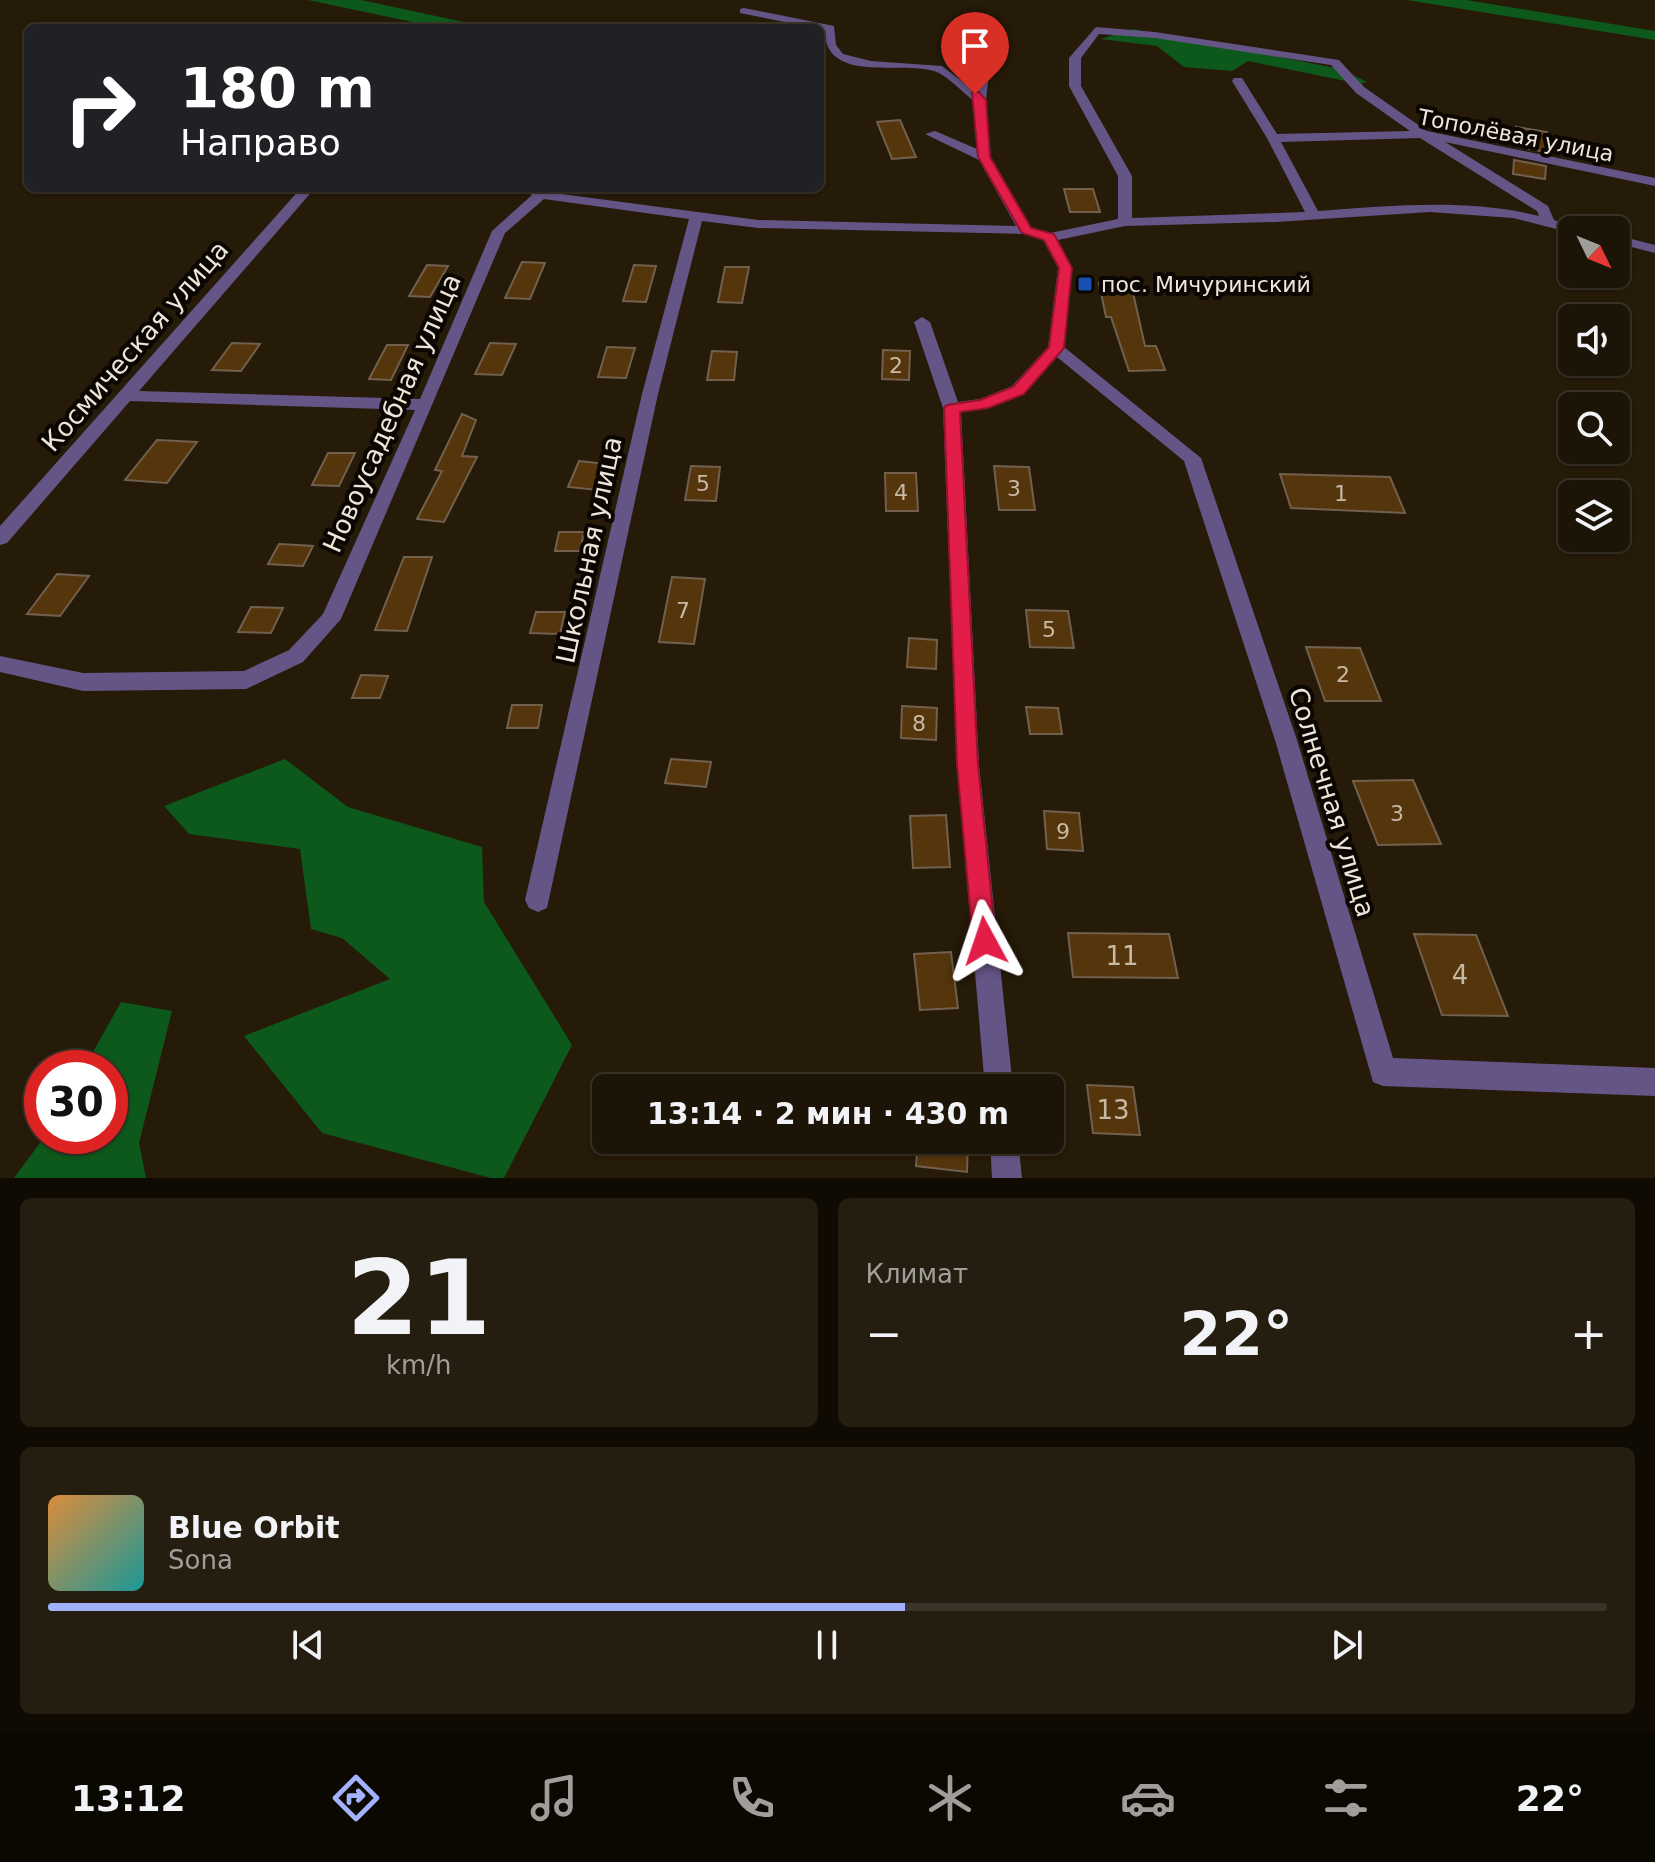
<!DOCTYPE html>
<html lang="ru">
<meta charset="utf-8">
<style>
body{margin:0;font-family:"DejaVu Sans",sans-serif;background:#251d10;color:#f1f3f6;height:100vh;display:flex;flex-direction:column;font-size:30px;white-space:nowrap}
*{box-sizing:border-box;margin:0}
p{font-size:26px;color:#a09e9b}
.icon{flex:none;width:44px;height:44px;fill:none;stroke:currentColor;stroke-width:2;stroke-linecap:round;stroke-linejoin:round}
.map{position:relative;height:1178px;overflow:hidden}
.sheet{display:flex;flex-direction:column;gap:20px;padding:20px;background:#0f0b03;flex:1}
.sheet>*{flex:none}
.guide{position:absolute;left:24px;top:24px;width:800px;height:168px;border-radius:12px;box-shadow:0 2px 6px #0004,0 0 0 2px #3a3328;background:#202124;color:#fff;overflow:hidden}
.needle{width:52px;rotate:133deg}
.buttons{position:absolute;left:1558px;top:216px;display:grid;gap:16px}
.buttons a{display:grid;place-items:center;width:72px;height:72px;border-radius:12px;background:#1c1406;box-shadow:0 2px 6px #0004,0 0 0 2px #3a3328;font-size:40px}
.speed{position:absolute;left:24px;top:1050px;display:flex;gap:16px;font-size:40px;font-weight:700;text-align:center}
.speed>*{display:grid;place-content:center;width:104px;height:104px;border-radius:50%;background:#1c1406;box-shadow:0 2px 6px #0004,0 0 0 2px #3a3328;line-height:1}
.speed .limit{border:12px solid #d22;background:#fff;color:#111}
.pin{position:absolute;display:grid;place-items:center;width:68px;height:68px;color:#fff;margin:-82px -34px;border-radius:50% 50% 50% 0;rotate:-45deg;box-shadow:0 0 8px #0007}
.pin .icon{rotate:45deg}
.me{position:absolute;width:88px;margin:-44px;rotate:355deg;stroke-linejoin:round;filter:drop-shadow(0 0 6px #0008)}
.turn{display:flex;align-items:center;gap:28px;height:168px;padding:0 24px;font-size:36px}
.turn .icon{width:104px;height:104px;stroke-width:2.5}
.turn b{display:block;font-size:56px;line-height:68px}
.big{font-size:60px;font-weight:600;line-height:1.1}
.sheet .widget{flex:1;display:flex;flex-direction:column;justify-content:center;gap:12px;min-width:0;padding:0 28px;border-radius:12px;background:#251d10}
.sheet .dial{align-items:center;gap:0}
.dial b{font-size:104px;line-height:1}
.song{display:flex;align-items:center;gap:24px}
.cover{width:96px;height:96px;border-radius:12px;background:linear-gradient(135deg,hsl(30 70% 55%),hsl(180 70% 35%))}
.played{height:8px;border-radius:4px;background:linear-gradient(90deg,#a3b2fd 55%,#3a3328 55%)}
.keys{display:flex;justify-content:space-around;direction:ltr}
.heat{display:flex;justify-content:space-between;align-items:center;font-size:44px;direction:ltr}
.sheet .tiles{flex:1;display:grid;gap:20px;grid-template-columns:1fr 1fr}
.widget:last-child{grid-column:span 2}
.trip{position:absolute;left:592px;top:1074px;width:472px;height:80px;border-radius:12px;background:#1c1406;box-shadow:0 2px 6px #0004,0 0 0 2px #3a3328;font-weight:600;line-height:80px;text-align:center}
.dock{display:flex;height:128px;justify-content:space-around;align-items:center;background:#0b0802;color:#a09e9b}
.dock .icon{width:56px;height:56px}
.dock .current{color:#a3b2fd}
.dock b{font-size:36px;color:#f1f3f6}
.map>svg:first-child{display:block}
</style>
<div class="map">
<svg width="1655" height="1178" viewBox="0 0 1655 1178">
<rect width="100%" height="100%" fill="#261a08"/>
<path fill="#0d591b" d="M308,0H361L492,28H441Z
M1407,0H1466L1655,31V40Z
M1133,29L1341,69L1367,82L1360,84L1248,61L1232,71L1184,67L1157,46L1101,39Z
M285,759L348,807L482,847L484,902L572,1045L504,1178H491L322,1133L244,1036L390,979L342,938L311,929L300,849L189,834L164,806Z
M121,1002L172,1011L139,1143L146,1178H14L45,1136H110V1068H84Z"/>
<path fill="#55350b" stroke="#71604e" stroke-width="2" d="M900,120L916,157L892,159L877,122Z
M1516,127L1547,132L1546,152L1515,146Z
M1514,160L1546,166L1545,179L1513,174Z
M1064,189H1093L1100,212H1070Z
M522,262L545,263L530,299L505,298Z
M427,265L448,266L430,297L409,296Z
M634,265L656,266L646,302L623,301Z
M725,267H749L742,303L718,302Z
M1099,283L1131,284L1145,346H1156L1165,370L1129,371L1111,317H1106Z
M232,343L260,344L241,371L212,370Z
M490,343L516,344L502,375L475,374Z
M387,345H408L391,380L369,379Z
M607,347L635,348L626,378L598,377Z
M883,350L910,351L909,380L882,379Z
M712,351L737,352L734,380H707Z
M462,414L476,420L462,456L477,457L444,522L417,519L442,471L435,470Z
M157,440L197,442L167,483L125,480Z
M328,453H355L339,486L312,485Z
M579,461L608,464L598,490L568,487Z
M691,466L720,467L716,501L685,500Z
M994,466L1029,467L1035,510H999Z
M885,473H916L918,511H886Z
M1280,474L1390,477L1405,513L1291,508Z
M559,532H584L580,551H555Z
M279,544L313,546L303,566L268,564Z
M404,557H432L407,631L375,630Z
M57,574L89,576L60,616L27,614Z
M672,577L705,579L694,644L659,642Z
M251,607L283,608L271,633L238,632Z
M1026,610L1068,611L1074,648L1030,647Z
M536,612H565L560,634L530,633Z
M909,638L937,640L936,669L907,667Z
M1306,647L1360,648L1381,701H1325Z
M361,675L388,676L380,698H352Z
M512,705H542L538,728H507Z
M902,706L937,708L936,740L901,738Z
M1026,707L1058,708L1062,734H1030Z
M671,759L711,762L706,787L665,783Z
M1413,780L1441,844L1378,845L1353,781Z
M1044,811L1079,813L1083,851L1047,849Z
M946,815L950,867L913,868L910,816Z
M1068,933L1169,934L1178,978L1073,977Z
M1414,934L1476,935L1508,1016L1442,1015Z
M951,952L958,1008L920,1010L914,954Z
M1087,1085L1133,1087L1140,1135L1093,1133Z
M918,1140H968L967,1172L916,1166Z"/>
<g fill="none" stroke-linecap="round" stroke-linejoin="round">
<path fill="#655587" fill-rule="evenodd" d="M744,8L834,26L836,45L843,54L871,61L942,66L975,91L981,56L991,54L986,100L991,157L1031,227L1050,233L1118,219V176L1069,86V58L1096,27L1155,32L1339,60L1364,87L1427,131L1655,178V186L1445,142L1548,206L1554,220L1585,230H1572V233L1513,218L1430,212L1276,222L1125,226L1058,240L1072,268L1064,347L1201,458L1297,740L1393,1058L1655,1068V1096L1383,1086L1373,1082L1275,740L1184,461L1057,357C1023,395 1013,405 961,412L979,765L1013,1088H985L957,765L943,408L914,322L922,317L930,322L958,402L980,399L1012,386L1048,347L1058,268L1043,240L1025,234L758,228L702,221L658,394L547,908L538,912L529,908L525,900L642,394L689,219L544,199L505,233L341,619L303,662L246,689L83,691L0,672V656L83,673L244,671L289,650L323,614L415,410L130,401L7,543L0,545V526L301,188H315L139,391L420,399L492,231L532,195L517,188H538L554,193L758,220L1016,226L979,160L925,134L935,131L977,149L974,101C963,93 947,75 934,71C901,61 824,84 825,30L740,13V9ZM1099,34L1155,38L1331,65L1356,93L1410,131L1277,134L1242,78H1234L1232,81L1267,138L1305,212L1132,218V176L1081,86V58ZM1420,138L1537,211L1539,216C1466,198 1392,206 1318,211L1281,142Z
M1616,235L1655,245V253L1616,243Z
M990,1140H1018L1022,1178H992Z"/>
</g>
<path fill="#e11d48" stroke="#92132f" stroke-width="2" d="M972,92H979L986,100L990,157L1031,228L1054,234L1072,268L1064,348L1024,394L988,408L960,412L978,765L996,941L993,949L985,952L976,949L973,941L957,765L944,408L947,405L980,400L1013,387L1049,347L1059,268L1044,240L1022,233L978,157Z"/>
<rect fill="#1a4fb4" stroke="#0b0602" stroke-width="3" x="1077" y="276" width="16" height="16" rx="4"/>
<g text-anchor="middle" stroke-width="8" stroke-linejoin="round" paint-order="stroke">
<g font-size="22" fill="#ede5da" stroke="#0b0602">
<text transform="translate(1516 135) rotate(11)" y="8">Тополёвая улица</text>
</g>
<g font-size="22" fill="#ede5da" stroke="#0b0602" text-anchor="start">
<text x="1101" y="292">пос. Мичуринский</text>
</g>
<g font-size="22" fill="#c7b9a6">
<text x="896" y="373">2</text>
<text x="703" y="491">5</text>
<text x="1014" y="496">3</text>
<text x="901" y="500">4</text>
<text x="1341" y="501">1</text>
<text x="683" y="618">7</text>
<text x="1049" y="637">5</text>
<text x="1343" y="682">2</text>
<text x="919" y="731">8</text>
<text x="1397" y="821">3</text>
<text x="1063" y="839">9</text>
</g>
<g font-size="26" fill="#ede5da" stroke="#0b0602">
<text transform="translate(135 346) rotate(-49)" y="9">Космическая улица</text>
<text transform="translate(392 413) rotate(-66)" y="9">Новоусадебная улица</text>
<text transform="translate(589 550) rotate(-78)" y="9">Школьная улица</text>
<text transform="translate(1332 802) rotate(73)" y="9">Солнечная улица</text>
</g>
<g font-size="26" fill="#c7b9a6">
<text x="1122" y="965">11</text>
<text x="1460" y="984">4</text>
<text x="1113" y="1119">13</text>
</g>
</g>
</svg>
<div class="buttons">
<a><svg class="needle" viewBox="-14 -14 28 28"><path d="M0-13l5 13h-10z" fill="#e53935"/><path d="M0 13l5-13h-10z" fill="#a09e9b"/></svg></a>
<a><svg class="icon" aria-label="sound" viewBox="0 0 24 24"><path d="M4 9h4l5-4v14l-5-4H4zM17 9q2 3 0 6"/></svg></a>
<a><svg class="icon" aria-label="search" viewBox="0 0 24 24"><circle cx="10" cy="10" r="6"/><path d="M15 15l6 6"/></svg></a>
<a><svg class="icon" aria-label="layers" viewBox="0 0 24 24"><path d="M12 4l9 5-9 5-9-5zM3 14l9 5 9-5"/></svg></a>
</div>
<div class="speed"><div class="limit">30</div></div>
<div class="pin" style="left:975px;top:94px;background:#d93025"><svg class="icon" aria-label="arrive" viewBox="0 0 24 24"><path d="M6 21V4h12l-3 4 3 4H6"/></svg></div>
<svg class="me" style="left:985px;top:941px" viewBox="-20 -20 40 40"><path d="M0-17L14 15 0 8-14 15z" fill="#e11d48" stroke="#fff" stroke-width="4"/></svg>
<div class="trip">13:14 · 2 мин · 430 m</div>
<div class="guide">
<div class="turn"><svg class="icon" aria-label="right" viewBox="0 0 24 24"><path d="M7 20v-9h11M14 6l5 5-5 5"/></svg><div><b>180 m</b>Направо</div></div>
</div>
</div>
<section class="sheet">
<div class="tiles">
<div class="widget dial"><b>21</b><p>km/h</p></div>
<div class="widget"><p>Климат</p>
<div class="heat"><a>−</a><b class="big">22°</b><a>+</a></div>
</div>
<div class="widget">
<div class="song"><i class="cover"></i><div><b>Blue Orbit</b><p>Sona</p></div></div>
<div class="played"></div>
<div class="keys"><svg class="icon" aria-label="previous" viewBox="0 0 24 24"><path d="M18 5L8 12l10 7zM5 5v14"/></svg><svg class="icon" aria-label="pause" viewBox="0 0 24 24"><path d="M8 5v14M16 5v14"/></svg><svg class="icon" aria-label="next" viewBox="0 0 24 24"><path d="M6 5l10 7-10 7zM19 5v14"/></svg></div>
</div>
</div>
</section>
<nav class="dock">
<b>13:12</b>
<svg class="icon current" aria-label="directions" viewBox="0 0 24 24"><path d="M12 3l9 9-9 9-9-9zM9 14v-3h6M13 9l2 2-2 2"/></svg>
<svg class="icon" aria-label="music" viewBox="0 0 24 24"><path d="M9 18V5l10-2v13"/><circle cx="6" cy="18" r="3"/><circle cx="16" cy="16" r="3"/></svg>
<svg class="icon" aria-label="phone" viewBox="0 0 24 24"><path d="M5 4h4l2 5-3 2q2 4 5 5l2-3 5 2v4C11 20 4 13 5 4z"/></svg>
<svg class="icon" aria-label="climate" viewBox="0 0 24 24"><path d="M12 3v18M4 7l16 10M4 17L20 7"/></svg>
<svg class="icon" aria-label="car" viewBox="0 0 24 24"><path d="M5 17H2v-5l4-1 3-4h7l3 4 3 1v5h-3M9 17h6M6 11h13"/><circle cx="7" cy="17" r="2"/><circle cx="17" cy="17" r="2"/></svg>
<svg class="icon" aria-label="filters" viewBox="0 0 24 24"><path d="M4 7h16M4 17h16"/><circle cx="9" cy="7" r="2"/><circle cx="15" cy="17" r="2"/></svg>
<b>22°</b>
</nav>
